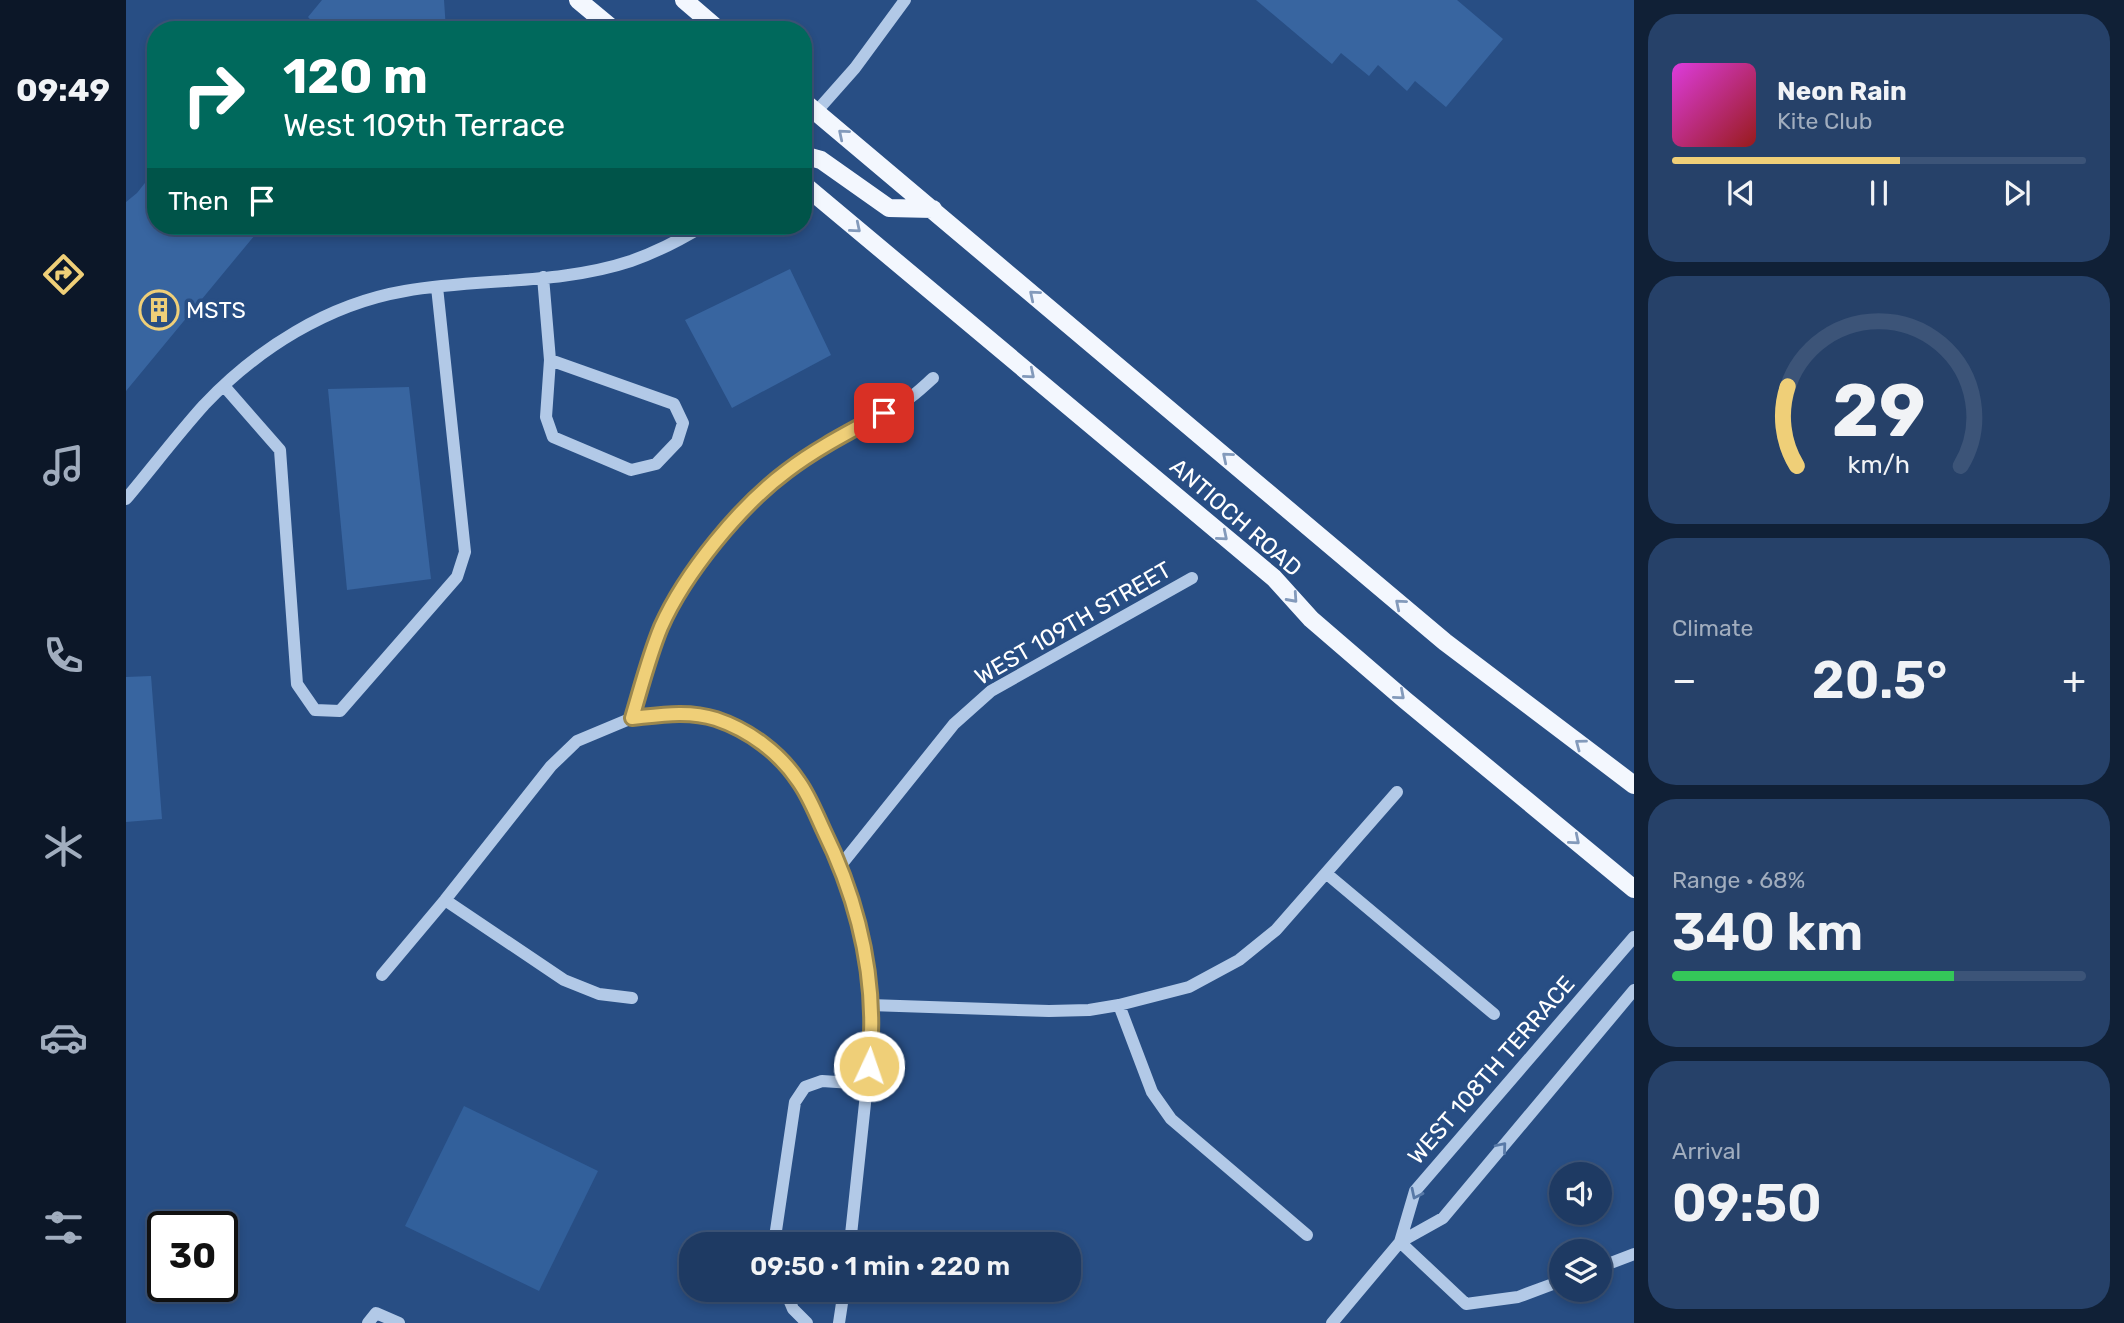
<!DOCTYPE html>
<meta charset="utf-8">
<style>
body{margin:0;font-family:Rubik,sans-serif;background:#264169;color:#f1f3f6;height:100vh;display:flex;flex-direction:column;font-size:26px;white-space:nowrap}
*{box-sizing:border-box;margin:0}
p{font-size:23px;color:#a1adbe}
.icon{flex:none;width:38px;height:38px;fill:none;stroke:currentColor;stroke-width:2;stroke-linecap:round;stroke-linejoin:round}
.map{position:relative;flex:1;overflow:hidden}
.details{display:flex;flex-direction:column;gap:14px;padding:14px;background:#102036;width:490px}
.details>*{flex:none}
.guide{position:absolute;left:21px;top:21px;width:665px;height:214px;border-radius:28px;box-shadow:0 4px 10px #0003,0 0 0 2px #3c5478;background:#00695c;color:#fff;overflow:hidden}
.controls{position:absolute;left:1423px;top:1162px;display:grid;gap:14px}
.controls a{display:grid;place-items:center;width:63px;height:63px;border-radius:50%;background:#1e3a63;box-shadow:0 4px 10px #0003,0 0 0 2px #3c5478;font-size:35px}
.speed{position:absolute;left:21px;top:1211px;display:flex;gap:14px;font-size:35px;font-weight:700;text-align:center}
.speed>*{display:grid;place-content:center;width:91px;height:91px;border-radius:50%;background:#1e3a63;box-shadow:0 4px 10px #0003,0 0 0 2px #3c5478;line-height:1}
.speed .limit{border:4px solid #111;border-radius:10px;background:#fff;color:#111}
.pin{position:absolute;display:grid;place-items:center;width:60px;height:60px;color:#fff;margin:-30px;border-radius:14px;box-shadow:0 4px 10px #0006}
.me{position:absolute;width:77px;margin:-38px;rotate:3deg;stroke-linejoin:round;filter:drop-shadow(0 0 5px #0008)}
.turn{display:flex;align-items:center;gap:24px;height:147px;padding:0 21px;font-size:32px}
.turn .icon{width:91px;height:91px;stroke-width:2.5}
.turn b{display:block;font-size:49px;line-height:60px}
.then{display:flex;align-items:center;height:66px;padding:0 21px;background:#0003;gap:14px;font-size:26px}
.big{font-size:52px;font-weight:600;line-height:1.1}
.details .card{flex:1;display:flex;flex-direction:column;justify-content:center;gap:10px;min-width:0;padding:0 24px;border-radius:28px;background:#264169}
.details .dial{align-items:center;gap:0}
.dial svg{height:182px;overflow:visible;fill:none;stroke:#3c5478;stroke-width:7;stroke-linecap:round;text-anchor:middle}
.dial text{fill:#f1f3f6;stroke:none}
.song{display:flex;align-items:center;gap:21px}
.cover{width:84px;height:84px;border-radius:10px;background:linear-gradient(135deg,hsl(300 70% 55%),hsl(0 70% 35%))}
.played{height:7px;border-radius:4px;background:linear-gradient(90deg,#efcf78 55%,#3c5478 55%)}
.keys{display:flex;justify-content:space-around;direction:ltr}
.heat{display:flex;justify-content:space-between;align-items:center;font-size:38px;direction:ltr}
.charge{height:10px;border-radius:5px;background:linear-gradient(90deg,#34c759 68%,#3c5478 0)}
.trip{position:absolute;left:553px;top:1232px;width:402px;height:70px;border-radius:28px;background:#1e3a63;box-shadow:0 4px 10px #0003,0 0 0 2px #3c5478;font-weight:600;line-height:70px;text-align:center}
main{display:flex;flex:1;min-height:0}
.menu{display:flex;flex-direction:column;width:126px;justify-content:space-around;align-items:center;background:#0c1728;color:#a1adbe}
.menu .icon{width:49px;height:49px}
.menu .on{color:#efcf78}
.menu b{font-size:32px;color:#f1f3f6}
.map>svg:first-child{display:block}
</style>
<main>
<nav class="menu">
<b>09:49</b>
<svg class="icon on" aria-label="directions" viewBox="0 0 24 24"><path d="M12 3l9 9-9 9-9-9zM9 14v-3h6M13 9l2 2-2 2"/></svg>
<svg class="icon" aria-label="music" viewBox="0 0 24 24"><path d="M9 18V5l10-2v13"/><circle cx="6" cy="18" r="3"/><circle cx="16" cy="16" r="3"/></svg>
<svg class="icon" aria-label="phone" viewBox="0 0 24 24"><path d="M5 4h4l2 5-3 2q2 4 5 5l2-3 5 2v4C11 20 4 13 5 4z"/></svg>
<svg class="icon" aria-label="climate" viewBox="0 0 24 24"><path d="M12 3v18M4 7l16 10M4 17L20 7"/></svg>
<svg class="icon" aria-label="car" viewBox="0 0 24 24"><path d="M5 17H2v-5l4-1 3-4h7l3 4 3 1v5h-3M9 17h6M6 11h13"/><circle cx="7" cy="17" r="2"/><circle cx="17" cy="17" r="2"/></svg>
<svg class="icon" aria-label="filters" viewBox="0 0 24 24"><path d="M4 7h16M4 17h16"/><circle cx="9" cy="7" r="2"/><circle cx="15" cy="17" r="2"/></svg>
</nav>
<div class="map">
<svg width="1508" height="1323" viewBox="0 0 1508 1323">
<rect width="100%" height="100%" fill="#284e84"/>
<path fill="#32609b" d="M338,1106L472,1171L413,1291L279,1226Z"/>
<path fill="#3865a0" d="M196,0H318L320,30H194L182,17Z
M1130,0H1331L1377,39L1320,107L1289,81L1281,91L1252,65L1243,76L1215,53L1206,64Z
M30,169V226H128L133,230L0,391V202L11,193Z
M664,269L705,355L606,408L559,320Z
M283,387L305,579L221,590L202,389Z
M25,676L36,819L0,822V677Z"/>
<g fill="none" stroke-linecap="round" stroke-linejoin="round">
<path stroke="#b2c9e7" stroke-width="12" d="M690,112L729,68L779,0
M417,277L424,360L420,417L427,437L505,470L530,464L551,442L557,423L548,404L424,360
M98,386L154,450L171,684L189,710L214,711L331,577L339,552L311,287
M0,499C26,468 51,435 78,405C131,349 202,304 279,291C353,278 433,285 505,261C531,252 554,240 577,226
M506,718L558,713L590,719L622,734L651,755L674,783L715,865L732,914L742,960L744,1005L745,1047L724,1244
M715,865L828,724L865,691L1066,578
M1201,874L1368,1014
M319,900L438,980L473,994L506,998
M256,975L319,900L425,766L451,741L506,718C515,688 523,655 535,626C559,573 615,504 663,470C699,443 742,427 778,402C789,395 798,386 807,378
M744,1005L923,1011L963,1010L993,1005L1063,987L1113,960L1150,930L1271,792
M993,1005L1026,1092L1045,1119L1181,1235
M1274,1242L1289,1191L1508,937
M1274,1242L1340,1304L1392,1297L1435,1281
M648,1244L669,1102L679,1087L696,1081L741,1084
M1474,1267L1508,1254
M659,1290L667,1309L681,1323
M242,1323L250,1313L273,1323
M713,1323L718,1290
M1206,1323L1274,1242L1317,1218L1508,990"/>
<path stroke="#f3f7fe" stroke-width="18" d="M452,0L488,30
M558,0L593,30
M677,101L1319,642L1508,785
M677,155L695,160L763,208L807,209
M677,184L1148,578L1185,619L1279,700L1508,889"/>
</g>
<defs><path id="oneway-chevron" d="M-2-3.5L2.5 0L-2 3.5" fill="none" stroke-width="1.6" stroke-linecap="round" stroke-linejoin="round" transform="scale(1.75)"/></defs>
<g stroke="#839abb">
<use href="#oneway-chevron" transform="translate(717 134) rotate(-140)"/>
<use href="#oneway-chevron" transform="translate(730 228) rotate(40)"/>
<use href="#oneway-chevron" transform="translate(908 295) rotate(-140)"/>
<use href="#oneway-chevron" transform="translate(904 374) rotate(40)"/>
<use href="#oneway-chevron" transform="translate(1101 457) rotate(-140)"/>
<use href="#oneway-chevron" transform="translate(1097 536) rotate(40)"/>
<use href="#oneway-chevron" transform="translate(1167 598) rotate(48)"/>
<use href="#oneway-chevron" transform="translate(1274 604) rotate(-140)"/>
<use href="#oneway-chevron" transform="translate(1274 695) rotate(41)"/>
<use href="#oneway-chevron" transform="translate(1454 744) rotate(-143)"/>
<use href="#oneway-chevron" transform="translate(1449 840) rotate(40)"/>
</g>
<g stroke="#5879a7">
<use href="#oneway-chevron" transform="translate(1376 1147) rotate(-50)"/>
<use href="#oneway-chevron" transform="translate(1290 1194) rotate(116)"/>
</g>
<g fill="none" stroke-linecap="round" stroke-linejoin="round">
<g stroke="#9b874e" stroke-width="18">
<path id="route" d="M743,1066C752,982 734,904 697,829C690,814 683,796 673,782C654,753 623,730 590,719C562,710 534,715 506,718C515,688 523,656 535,627C559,573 614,506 661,471C691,448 725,431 758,413"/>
</g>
<use href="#route" stroke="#efcf78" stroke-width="12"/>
</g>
<defs>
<g id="building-ring" transform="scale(2.0125)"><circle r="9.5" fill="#284e84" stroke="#efcf78" stroke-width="1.5"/><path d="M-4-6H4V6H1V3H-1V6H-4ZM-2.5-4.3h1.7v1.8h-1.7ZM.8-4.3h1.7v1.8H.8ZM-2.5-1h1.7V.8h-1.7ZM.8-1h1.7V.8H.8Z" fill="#efcf78"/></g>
</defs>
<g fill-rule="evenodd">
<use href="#building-ring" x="33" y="310"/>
</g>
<g text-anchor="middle" stroke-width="7" stroke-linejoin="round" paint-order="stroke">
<g font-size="23" fill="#fff" stroke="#284e84" text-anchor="start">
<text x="60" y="318">MSTS</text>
</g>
<g font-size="23" fill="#fff" stroke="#284e84">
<text transform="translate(1110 517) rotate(41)" y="8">ANTIOCH ROAD</text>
<text transform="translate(947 623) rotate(-30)" y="8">WEST 109TH STREET</text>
<text transform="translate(1365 1070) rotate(-49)" y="8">WEST 108TH TERRACE</text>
</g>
</g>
</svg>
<div class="controls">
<a><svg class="icon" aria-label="sound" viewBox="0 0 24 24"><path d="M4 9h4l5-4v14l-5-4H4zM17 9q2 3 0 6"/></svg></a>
<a><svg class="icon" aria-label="layers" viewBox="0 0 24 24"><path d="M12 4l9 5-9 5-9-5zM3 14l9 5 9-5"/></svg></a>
</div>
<div class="speed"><div class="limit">30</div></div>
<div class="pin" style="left:758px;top:413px;background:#d93025"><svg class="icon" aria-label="arrive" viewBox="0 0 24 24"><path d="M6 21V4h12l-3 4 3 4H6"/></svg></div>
<svg class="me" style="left:743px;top:1066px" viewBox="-20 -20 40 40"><circle r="17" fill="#efcf78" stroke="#fff" stroke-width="3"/><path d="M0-11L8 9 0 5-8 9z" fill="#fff"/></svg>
<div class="trip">09:50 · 1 min · 220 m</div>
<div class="guide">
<div class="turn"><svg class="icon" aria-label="right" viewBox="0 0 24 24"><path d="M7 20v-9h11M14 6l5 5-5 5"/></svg><div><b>120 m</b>West 109th Terrace</div></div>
<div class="then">Then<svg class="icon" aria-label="arrive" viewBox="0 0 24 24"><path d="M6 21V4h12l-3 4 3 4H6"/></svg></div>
</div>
</div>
<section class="details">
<div class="card">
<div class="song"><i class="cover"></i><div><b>Neon Rain</b><p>Kite Club</p></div></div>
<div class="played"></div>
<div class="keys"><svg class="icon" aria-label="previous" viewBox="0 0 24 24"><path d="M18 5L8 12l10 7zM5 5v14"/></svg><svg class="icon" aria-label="pause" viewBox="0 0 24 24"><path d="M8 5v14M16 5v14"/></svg><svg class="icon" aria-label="next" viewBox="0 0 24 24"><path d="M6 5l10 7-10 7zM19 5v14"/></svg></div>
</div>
<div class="card dial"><svg viewBox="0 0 100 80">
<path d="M14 69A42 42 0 1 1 86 69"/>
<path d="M14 69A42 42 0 0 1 10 34" stroke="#efcf78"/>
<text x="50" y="56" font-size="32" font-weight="700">29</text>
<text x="50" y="72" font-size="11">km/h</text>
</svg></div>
<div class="card"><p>Climate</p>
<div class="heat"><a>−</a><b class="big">20.5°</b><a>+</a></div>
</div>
<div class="card"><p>Range · 68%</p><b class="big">340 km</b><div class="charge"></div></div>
<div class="card"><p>Arrival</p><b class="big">09:50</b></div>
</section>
</main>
